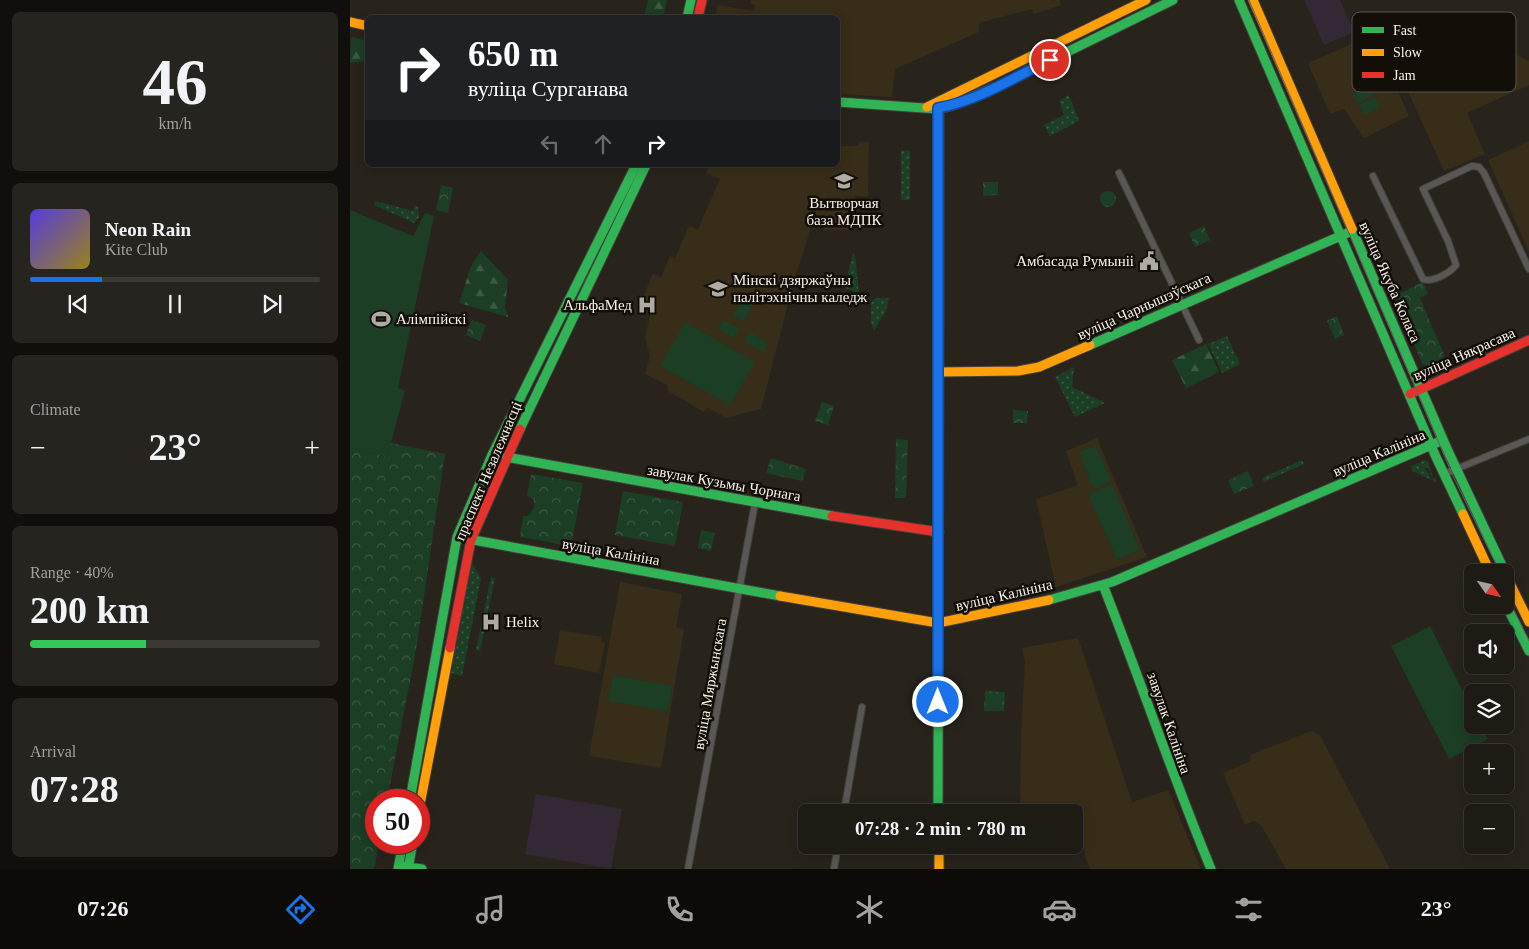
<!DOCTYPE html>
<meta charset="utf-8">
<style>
body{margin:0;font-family:"Times New Roman",serif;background:#26241e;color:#f1f3f6;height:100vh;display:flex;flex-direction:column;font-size:19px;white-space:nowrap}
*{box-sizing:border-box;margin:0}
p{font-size:16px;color:#a1a1a0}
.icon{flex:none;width:28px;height:28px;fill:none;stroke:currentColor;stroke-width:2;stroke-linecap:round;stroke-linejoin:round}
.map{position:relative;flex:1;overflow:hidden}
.details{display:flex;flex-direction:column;gap:12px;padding:12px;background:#100f0c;width:350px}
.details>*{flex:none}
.guide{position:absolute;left:15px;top:15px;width:475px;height:152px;border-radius:8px;box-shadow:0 2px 12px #0003,0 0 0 1px #3c3934;background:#202124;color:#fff;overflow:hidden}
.needle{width:32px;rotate:124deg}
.controls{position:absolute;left:1114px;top:564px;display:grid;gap:10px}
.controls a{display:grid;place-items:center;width:50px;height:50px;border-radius:8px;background:#1e1b15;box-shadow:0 2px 12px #0003,0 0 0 1px #3c3934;font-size:25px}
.speed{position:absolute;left:15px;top:789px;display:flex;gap:10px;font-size:25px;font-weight:700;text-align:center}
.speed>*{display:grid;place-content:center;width:65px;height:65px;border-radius:50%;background:#1e1b15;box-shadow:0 2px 12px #0003,0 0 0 1px #3c3934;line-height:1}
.speed .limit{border:8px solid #d22;background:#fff;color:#111}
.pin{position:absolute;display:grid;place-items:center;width:42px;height:42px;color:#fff;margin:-21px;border:2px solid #fff;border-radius:50%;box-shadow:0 1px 5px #0007}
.me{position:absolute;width:55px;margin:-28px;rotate:0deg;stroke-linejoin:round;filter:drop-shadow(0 0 4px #0008)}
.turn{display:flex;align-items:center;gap:18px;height:105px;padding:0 20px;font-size:22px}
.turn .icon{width:65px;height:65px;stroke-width:2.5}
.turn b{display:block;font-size:35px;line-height:42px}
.lanes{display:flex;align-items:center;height:48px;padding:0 20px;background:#0003;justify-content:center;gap:25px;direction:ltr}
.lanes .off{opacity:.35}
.big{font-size:38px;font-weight:700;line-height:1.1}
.details .widget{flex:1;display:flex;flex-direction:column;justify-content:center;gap:8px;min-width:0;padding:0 18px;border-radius:8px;background:#26241e}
.details .dial{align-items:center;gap:0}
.dial b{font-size:65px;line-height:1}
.song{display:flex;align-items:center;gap:15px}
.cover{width:60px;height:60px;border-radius:8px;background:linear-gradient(135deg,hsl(250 70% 55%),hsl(50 70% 35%))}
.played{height:5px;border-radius:2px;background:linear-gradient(90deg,#1a73e8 25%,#3c3934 25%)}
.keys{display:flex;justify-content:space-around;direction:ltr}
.heat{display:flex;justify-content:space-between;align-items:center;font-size:28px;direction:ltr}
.charge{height:8px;border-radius:4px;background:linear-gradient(90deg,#34c759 40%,#3c3934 0)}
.trip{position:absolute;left:448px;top:804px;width:285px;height:50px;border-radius:8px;background:#1e1b15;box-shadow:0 2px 12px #0003,0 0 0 1px #3c3934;font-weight:700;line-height:50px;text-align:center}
.tab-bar{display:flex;height:80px;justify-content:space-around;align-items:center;background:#0c0b08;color:#a1a1a0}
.tab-bar .icon{width:35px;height:35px}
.tab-bar .active{color:#1a73e8}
.tab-bar b{font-size:22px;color:#f1f3f6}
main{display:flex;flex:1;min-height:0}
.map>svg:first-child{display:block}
</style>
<main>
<section class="details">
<div class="widget dial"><b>46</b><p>km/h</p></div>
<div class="widget">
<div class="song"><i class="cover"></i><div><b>Neon Rain</b><p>Kite Club</p></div></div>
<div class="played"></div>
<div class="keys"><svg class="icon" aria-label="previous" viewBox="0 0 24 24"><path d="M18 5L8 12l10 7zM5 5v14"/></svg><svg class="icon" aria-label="pause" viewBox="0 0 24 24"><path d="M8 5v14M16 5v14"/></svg><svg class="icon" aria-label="next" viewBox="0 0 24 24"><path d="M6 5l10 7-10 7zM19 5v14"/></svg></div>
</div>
<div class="widget"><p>Climate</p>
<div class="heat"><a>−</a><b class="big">23°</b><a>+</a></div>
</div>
<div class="widget"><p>Range · 40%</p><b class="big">200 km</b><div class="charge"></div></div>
<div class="widget"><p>Arrival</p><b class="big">07:28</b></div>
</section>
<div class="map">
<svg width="1179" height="869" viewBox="0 0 1179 869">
<defs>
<pattern id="grass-dots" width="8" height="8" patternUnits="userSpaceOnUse" patternTransform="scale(1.25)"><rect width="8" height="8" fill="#1b3e24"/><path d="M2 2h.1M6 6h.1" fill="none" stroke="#3d5a44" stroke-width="1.8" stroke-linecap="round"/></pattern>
<pattern id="forest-firs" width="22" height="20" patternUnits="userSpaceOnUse" patternTransform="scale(1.25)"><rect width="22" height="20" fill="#1b3e24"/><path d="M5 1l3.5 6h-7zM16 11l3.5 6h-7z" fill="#3d5a44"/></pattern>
<pattern id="park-crowns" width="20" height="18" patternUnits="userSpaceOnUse" patternTransform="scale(1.25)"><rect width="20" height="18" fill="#1b3e24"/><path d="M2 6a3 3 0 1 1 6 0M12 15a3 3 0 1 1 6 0" fill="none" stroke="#3d5a44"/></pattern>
</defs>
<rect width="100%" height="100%" fill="#28241c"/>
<path fill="#322935" d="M954,0H990L1004,32L974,45Z
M186,794L272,809L261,869L175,854Z"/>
<path fill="#372d18" d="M401,0H710L711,5L684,14L681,9L629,23V32L545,69L542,97L488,94V18L365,17L368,5L404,11L405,5L400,3Z
M1122,31L1179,61V85L1117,113L1135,154L1094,171L1045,63Z
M1008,41L1029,49L1059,116L1014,138L994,109L980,114L958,63Z
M1179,141V252L1138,160Z
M509,142H519L518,197L505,196L503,230H474V215H465L445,278L438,286L441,292L411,409L376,418L357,408L354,412L318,391L317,385L295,374L300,356L295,338L301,311L289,305L303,274L311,277L320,256L325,258L339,226L348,229L370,179L356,173L360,165H488V146H508Z
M747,438L797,557L706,587L686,499L728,485L716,451Z
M270,582L332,594L326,627L334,629L311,768L239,756Z
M210,630L252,637L251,642L255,643L249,673L204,664Z
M728,638L782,802L818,790L851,869H741L736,860L729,826L724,823V812H670L671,734L675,661L672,648Z
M961,731L970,735L1040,869H936L911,825L904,821L895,825L873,773L901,761L900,755Z"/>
<path fill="url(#grass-dots)" d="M719,95L729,121L700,136L694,125L714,115L709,101Z
M551,150L560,151V200H551Z
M25,201L63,211L65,205L68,207L69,217L64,223L24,205Z
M503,253L505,255L509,293L494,288Z
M526,298H539L536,311L524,331L521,322V303Z
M877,336L890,364L872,373L858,344Z
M724,367L722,387L755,403L725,417L705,377Z
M952,460L954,464L914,482L912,478Z
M1075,460L1078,461L1083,478H1086L1087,483L1083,481L1078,467L1075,468L1082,480L1062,471L1061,466Z
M122,563L131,578L112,676L101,673Z
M141,577L145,578L130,651L126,650Z"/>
<path fill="url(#forest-firs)" d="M298,0H317L313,17H294Z
M1,37L17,41V61L0,63Z
M131,251L158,280L155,307L158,317L109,303L121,266Z
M856,344L869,372L836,388L822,360Z"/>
<path fill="url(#park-crowns)" d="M633,182H648V195L633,196Z
M91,185L103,188L98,213L86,210Z
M750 199a8 8 0 1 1 16 0a8 8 0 1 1-16 0Z
M854,226L860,240L845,247L839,233Z
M1073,282L1078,294L1070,298L1095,357L1076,367L1072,363L1044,296Z
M987,316L994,335L985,339L977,321Z
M122,320L136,325L130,341L116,335Z
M472,402L484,406L478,425L465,421Z
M663,410L678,411L677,423H663Z
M546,439L558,440L556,498H545Z
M41,443L95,454L66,650L37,800H26V842L29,843L24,869H0V448L37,457Z
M421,458L456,469L452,481L416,473Z
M898,471L904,486L884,494L878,480Z
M181,474L233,483L221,546L170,537L173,516H178L184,508V500L177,495Z
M273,491L333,502L325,546L265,535Z
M351,530L365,533L361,551L348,548Z
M635,691L655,692L654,711H634Z"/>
<path fill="#1b3e24" d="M1019,85L1024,95L1008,104L1003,94Z
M1025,97L1030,107L1014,115L1009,105Z
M0,210L63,236L75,213L84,216L48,388L55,391L37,457L0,448Z
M395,293L405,299L394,321L383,316Z
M373,320L389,328L384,338L368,329Z
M335,322L405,362L380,405L310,366Z
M400,332L418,343L413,352L395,342Z
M746,445L761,481L743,489L729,452Z
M762,484L790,550L767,560L738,494Z
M1080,626L1122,710V725H1130L1138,739L1099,759L1041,646Z
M263,675L322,686L318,711L258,701Z"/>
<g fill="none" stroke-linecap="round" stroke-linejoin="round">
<g stroke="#444039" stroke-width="8">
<path id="street" d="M769,173L849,340
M1023,176L1073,279C1083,283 1101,272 1106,265L1098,241L1073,189L1122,166L1129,167L1134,173L1179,269
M1094,474L1179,439
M494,812L512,707
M338,869L405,503
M484,869L488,845"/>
</g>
<g stroke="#444039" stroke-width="11">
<path id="fast" d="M889,0L1086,457L1113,514
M337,18L341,0
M488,102L588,109L601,106L650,85L823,0
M589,175V102
M1002,229L1098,451L1155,572
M740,345L1002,231
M170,429L296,165
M156,457L482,516
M107,537L430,596
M753,585C790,679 822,775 861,869
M699,600L762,582L1093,440
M1155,603L1179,651
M60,800L107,537L142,455L286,165
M588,812L589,320
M53,866L72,869
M48,869L53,842
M58,869L63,842"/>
</g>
<g stroke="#444039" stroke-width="11">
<path id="slow" d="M903,0L1002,229
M0,22L18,26
M577,107L796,0
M589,372L668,371L689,367L740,345
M1113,514L1140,572
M1155,573L1179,622
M430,596L588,623L699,600
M69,810L100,648
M589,845V869"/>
</g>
<g stroke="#444039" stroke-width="11">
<path id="jam" d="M348,18L352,0
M589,320V175
M1060,394L1179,340
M482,516L589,532
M100,648L121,540L170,429"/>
</g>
<use href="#street" stroke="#595654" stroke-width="6"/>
<use href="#fast" stroke="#30b455" stroke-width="9"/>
<use href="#slow" stroke="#ff9f0a" stroke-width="9"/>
<use href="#jam" stroke="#e5322d" stroke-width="9"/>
<path stroke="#64615d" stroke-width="1" d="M899,0L1103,476L1150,572
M1155,592L1179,641"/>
</g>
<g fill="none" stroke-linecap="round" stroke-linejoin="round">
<g stroke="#114b97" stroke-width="12">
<path id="route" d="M588,702V108C627,101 665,77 700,60"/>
</g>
<use href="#route" stroke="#1a73e8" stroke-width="9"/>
</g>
<defs>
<g id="university-bare" transform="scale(1.5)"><path d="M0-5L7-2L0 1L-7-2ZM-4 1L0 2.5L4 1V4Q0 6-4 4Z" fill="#afaba1" stroke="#130f08" stroke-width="2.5" paint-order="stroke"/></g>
<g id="civic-bare" transform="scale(1.5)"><path d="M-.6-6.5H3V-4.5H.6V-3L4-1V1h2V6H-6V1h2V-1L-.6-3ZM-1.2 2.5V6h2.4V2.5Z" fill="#afaba1" stroke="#130f08" stroke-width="2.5" paint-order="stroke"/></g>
<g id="hospital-bare" transform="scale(1.5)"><path d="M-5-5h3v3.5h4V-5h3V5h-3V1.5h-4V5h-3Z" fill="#afaba1" stroke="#130f08" stroke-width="2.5" paint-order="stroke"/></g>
<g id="stadium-bare" transform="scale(1.5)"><path d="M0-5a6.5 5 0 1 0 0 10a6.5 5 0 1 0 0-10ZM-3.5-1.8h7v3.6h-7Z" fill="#afaba1" stroke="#130f08" stroke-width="2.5" paint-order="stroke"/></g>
</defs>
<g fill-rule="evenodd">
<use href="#university-bare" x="494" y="181"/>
<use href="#civic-bare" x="799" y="261"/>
<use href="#university-bare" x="368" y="289"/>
<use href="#hospital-bare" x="297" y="305"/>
<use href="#stadium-bare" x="31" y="319"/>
<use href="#hospital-bare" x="141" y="622"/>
</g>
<g text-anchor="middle" stroke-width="5" stroke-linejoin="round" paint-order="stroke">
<g font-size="15" fill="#f8f3e8" stroke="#130f08" text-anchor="start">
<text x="494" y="208" text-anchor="middle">Вытворчая<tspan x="494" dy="17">база МДПК</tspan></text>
<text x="784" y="266" text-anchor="end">Амбасада Румыніі</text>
<text x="383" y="285">Мінскі дзяржаўны<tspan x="383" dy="17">палітэхнічны каледж</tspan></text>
<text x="282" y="310" text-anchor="end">АльфаМед</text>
<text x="46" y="324">Алімпійскі</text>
<text x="156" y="627">Helix</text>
</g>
<g font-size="15" fill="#f8f3e8" stroke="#130f08">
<text transform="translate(1040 282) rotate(66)" y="5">вуліца Якуба Коласа</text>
<text transform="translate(794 306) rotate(-24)" y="5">вуліца Чарнышэўскага</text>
<text transform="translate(1114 354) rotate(-24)" y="5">вуліца Някрасава</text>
<text transform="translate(1029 453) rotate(-23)" y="5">вуліца Калініна</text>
<text transform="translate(138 471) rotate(-67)" y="5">праспект Незалежнасці</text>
<text transform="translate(374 483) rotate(10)" y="5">завулак Кузьмы Чорнага</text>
<text transform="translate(261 552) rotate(10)" y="5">вуліца Калініна</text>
<text transform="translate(654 595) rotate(-13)" y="5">вуліца Калініна</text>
<text transform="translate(360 684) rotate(-80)" y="5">вуліца Мяржынскага</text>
<text transform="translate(819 723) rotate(71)" y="5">завулак Калініна</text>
</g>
</g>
<rect x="1002" y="12" width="164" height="80" rx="8" fill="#130f08" stroke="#58534b" stroke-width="1"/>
<rect x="1012" y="27" width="22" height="6" fill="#30b455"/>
<rect x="1012" y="49" width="22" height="7" fill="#ff9f0a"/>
<rect x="1012" y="72" width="22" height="6" fill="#e5322d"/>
<g font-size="14" fill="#f8f3e8">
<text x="1043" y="35">Fast</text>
<text x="1043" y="57">Slow</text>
<text x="1043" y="80">Jam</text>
</g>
</svg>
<div class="controls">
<a><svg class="needle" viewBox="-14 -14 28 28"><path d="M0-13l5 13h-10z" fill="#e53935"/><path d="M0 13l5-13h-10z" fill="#a1a1a0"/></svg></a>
<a><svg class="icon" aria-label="sound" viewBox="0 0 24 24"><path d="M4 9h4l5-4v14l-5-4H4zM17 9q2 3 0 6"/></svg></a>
<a><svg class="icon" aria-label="layers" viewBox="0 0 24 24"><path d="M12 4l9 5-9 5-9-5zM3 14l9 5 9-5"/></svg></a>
<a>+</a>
<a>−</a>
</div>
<div class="speed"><div class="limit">50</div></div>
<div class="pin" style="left:700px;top:60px;background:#d93025"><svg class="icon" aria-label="arrive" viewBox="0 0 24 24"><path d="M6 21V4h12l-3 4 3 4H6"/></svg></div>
<svg class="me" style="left:588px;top:702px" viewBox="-20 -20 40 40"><circle r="17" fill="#1a73e8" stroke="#fff" stroke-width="3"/><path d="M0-11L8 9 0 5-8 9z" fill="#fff"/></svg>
<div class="trip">07:28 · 2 min · 780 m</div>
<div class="guide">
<div class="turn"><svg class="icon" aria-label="right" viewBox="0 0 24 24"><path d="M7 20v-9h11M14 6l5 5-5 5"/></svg><div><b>650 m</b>вуліца Сурганава</div></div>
<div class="lanes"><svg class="icon off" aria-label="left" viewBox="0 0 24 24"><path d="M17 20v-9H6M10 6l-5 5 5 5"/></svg><svg class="icon off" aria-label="ahead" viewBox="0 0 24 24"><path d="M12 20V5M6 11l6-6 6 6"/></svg><svg class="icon" aria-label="right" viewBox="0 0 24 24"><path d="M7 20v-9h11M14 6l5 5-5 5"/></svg></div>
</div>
</div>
</main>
<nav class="tab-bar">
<b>07:26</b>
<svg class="icon active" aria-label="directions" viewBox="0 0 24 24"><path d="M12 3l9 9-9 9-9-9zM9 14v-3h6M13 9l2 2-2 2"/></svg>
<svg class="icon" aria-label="music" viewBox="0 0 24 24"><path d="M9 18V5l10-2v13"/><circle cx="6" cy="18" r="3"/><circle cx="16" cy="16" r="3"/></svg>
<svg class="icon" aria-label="phone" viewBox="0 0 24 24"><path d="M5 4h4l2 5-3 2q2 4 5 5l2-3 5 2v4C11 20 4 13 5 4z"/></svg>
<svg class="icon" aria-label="climate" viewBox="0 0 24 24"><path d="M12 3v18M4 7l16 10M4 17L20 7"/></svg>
<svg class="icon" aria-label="car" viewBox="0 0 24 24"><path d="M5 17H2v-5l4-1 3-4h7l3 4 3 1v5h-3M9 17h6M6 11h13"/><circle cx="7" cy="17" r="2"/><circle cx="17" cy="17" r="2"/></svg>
<svg class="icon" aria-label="filters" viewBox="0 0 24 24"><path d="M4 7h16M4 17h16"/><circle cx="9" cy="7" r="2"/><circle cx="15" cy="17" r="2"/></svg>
<b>23°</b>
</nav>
